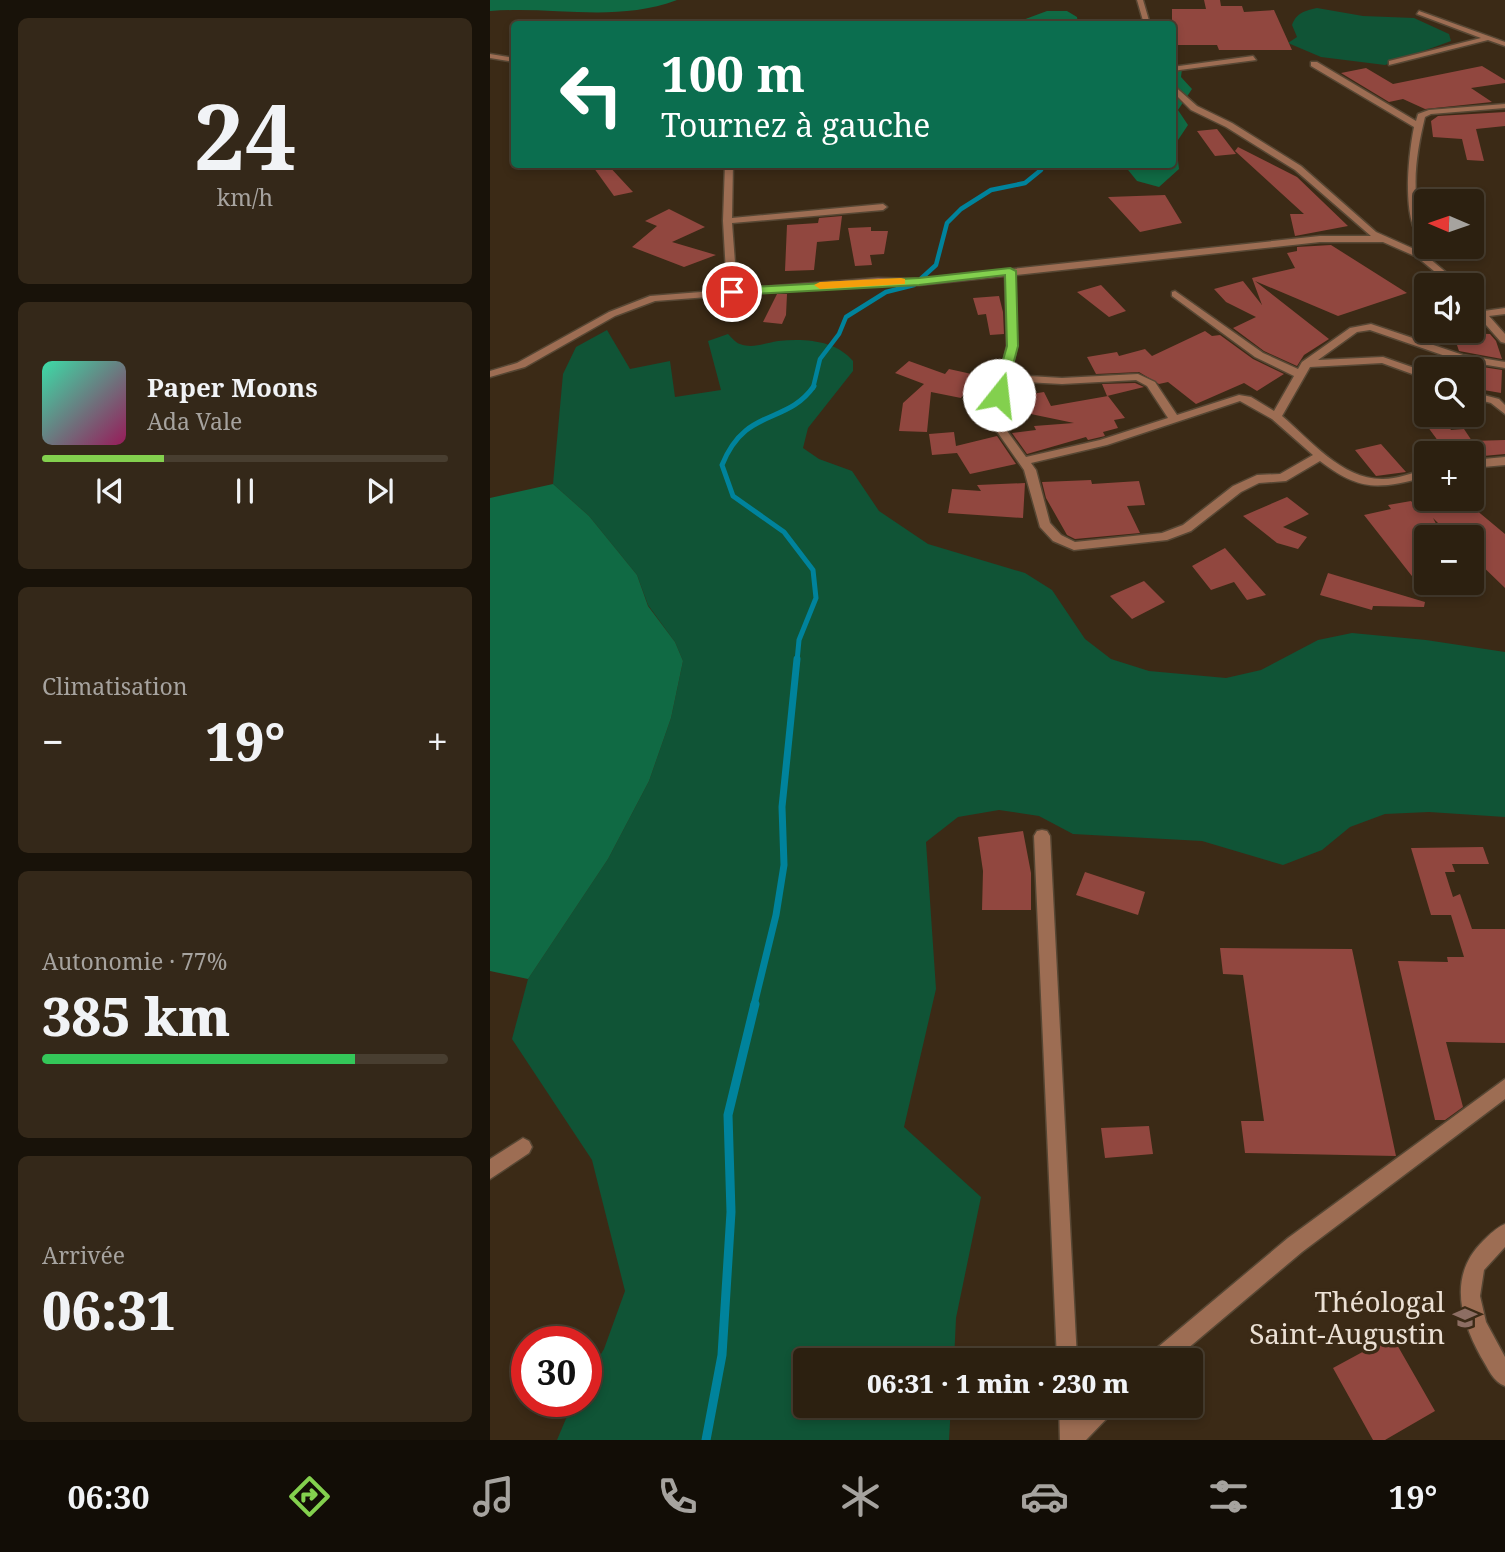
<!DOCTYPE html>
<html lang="fr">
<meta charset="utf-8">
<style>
body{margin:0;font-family:"Noto Serif",serif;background:#342819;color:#f1f3f6;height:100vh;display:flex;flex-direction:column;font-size:26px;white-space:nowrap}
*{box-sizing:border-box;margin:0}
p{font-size:23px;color:#a6a39f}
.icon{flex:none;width:38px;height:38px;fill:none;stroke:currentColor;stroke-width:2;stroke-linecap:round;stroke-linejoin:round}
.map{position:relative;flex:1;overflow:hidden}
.details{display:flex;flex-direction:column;gap:18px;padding:18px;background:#181209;width:490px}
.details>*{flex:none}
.hud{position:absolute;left:21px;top:21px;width:665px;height:147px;border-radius:7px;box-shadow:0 4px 10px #0003,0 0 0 2px #483e30;background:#0b6e4f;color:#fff;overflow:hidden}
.needle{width:46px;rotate:272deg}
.controls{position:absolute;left:924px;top:189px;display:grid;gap:14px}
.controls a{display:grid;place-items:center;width:70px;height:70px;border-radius:7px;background:#2c2010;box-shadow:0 4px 10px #0003,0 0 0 2px #483e30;font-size:35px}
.speed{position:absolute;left:21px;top:1326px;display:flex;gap:14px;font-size:35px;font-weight:700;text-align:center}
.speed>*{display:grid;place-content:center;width:91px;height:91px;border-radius:50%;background:#2c2010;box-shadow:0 4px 10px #0003,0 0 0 2px #483e30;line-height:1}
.speed .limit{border:10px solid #d22;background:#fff;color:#111}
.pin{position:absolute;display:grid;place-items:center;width:60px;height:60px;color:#fff;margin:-30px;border:4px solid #fff;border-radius:50%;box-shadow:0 2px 7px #0007}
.me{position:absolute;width:77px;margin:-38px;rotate:16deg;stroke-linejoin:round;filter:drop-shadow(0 0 5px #0008)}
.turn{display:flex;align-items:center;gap:24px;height:147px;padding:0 35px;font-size:32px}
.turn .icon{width:91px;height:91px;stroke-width:2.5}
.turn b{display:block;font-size:49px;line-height:60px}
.big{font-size:52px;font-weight:800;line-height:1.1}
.details .card{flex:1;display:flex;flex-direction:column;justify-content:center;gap:10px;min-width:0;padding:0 24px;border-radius:10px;background:#342819}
.details .dial{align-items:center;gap:0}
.dial b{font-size:91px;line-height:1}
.song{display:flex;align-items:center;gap:21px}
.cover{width:84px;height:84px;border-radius:10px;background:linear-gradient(135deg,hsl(160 70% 55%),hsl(330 70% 35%))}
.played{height:7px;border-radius:4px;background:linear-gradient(90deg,#83d04e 30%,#483e30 30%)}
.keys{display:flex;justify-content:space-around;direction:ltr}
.heat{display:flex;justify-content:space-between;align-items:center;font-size:38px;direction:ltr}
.charge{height:10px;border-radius:5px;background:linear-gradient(90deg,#34c759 77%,#483e30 0)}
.trip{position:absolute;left:303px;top:1348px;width:410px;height:70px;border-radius:7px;background:#2c2010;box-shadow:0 4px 10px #0003,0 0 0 2px #483e30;font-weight:800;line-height:70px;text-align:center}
.tab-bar{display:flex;height:112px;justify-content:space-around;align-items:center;background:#120d06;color:#a6a39f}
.tab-bar .icon{width:49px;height:49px}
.tab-bar .on{color:#83d04e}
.tab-bar b{font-size:32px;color:#f1f3f6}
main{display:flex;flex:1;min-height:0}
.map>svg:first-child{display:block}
</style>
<main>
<section class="details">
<div class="card dial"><b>24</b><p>km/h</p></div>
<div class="card">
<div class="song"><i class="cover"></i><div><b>Paper Moons</b><p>Ada Vale</p></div></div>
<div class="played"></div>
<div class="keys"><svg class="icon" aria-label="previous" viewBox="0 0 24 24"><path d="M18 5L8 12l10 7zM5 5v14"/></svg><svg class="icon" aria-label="pause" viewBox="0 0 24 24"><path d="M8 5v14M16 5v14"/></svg><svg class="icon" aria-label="next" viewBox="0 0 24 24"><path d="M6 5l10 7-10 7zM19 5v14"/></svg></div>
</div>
<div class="card"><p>Climatisation</p>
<div class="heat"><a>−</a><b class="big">19°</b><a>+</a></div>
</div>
<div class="card"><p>Autonomie · 77%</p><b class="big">385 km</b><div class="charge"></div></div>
<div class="card"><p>Arrivée</p><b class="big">06:31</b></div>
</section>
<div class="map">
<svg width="1015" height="1440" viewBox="0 0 1015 1440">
<rect width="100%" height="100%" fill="#3b2a16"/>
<path fill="#105436" d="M827,8L873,16L924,18L959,34L961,41L895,65L831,57L798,43L807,37L802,25C807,12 815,11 827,8Z
M117,330L140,369L180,361L185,397L231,390L218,341L238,334C241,337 246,343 250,344C263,349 275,343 288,341C314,338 346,340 363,361V371L318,428L313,448L329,459L362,471L389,511L438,544L535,573L562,590L595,639L621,659L659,671L736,678L771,670L828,640L862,633L936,640L1015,652V817L939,812L895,814L860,827L832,850L793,865L712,841L583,834L549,816L509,810L468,817L436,842L446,989L414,1127L491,1197L466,1318L464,1360H315V1405H461L459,1440H67L83,1402H96V1379L114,1349L135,1291L102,1160L22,1039L38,979L118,859L159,781L181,718L193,661L185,642L158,605L147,575L99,516L63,484L73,374L86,347Z"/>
<path fill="#106a44" d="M0,0H187C125,23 65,6 0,11Z
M557,11H577L587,17L588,24H522Z
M683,64L692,69L691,77L702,89L688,110L698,125L686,143L689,169L669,187L647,181L634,165L682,164Z
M63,484L99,516L147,575L158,606L185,642L193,661L181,718L159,781L118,859L38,979L0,971V498Z"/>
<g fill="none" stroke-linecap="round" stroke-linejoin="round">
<path stroke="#00839c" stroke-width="3.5" d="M548,172L558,164"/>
<path stroke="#00839c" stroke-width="4.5" d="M323,388L330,359L349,334L356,317L396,292L424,285L446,265L457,223L471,209L501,190L535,183L551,170"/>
<path stroke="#00839c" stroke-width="5" d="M307,661L309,640L326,598L323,570L294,532L243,496L232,465C256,406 296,426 324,386"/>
<path stroke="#00839c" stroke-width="7" d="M264,1005L286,915L294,865L292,807L307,659"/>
<path stroke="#00839c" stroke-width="9" d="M216,1440L232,1355L241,1212L238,1115L265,1004"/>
</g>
<path fill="#91473f" d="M714,0H730L731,6H752L754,12L784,10L802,50H729L727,45H682V9H716Z
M992,66L1015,80V83L981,88L1002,102L935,109L913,99L899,102L851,73L876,68L903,84Z
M1015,112V126L986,129L994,161L977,160L972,139L943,137L941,121L948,116Z
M727,129L746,154L725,156L707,131Z
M748,147L807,177L858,226L805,236L800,214H814L745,151Z
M101,164H117L143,192L124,196Z
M675,195L692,223L650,232L618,197Z
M179,209L215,227L182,242L226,255L194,267L142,247L167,226L155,221Z
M352,216L349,240L327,242L324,270L295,271L297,225L328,223L329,218Z
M381,227V231H398L394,254L380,255L382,265L365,266L358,228Z
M841,245L917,293L848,316L765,281L839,339L814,355L807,366L774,351L743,328L766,317L736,302L724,289L753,281L772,305L762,278L805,268L797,253L807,251V247Z
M611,285L636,311L619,317L587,292Z
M287,294H297L296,315L292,324L273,322Z
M509,296L513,312L514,334L500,335L496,314L488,315L483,298Z
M715,331L722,336L730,335L763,359L794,374L767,391L754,383L706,404L678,382L669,384L649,372L606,374L597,357L627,352L629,356L655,349L662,356Z
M963,333L1000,334L1006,341L1012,359L969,351Z
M419,361L455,374L459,369L486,375L471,398L441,392L437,432L409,431L413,403L434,384L405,373Z
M973,364L1012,370L1011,393L982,388V369H975Z
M645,383L654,387L617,396L612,384Z
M554,392L561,406L618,396L635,418L624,420L628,428L613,432L615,436L598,440L596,437L537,454L522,433L546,430L544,426L584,423L531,412L536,410L529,396Z
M936,397V415H951L961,430L974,429L982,441L1015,440V454L982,457V453H957L929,415H933L927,404Z
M464,432L466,446L507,436L526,464L480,474L467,453L442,455L439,434Z
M891,444L916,472L886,476L865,450Z
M601,480L602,484L649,481L655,505L637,506L650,533L585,539L577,535L556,498L552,482Z
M535,483L533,518L458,513L462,489L491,491L487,485Z
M797,497L819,514L793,527L817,537L808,549L787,543L753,516Z
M959,499H973L1015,534V588L982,556V537H962L943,518L953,537H936V594L874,515L901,509L898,505L921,501L928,509Z
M735,548L760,577L776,595L757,600L744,582L721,590L702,566Z
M838,573L935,602L934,607L883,606L882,610L830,595Z
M654,581L675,602L642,619L620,596Z
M533,831L541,873V910H492L493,871L488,837Z
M993,847L999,864H962L965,872H955L963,897L970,894L982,929H1015V1043L956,1042L973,1107L955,1120H945L908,961L958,962L957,957H974L961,915H941L921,848Z
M595,872L655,892L648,915L586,895Z
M730,948L862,949L906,1156L755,1153L751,1121H774L753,975L733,974Z
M659,1126L663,1154L615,1158L611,1128Z
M902,1336L945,1411L895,1440H883L843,1368Z"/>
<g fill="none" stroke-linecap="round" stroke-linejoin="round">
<g stroke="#574734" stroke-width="3">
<path id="minor" d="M647,0H653L660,24H654Z
M929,11L1015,42V46L998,40L899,65V61L991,38L927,14Z
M0,54L24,58V62L0,58Z
M763,56L766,60L682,71V67Z
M821,62H827L926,121L928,114L939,110L1015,104V108L941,114L935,117C929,142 924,168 926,194C928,211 936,226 936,243C909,229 919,152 924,127L821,66Z
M682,84L707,106L742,123L811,166L886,232L933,253L971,285H961L927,257L893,242H830L525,275L527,346L520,375L572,378L648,374L665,382L687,415L749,395L761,397L784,411L804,376L765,357L682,296V292L685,291L773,353L808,369L812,362L860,328L881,324L973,355L1015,362V368L967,360L880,330L867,332L828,360L893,357L936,372V379L892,363L820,367L792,416C820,440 853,480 893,479C907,479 922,473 936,469V477C888,489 871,492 830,461L796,481L769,483L751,492L701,531L677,540L584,550L563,541L550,527L534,470L499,420L517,346L515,276L429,285L388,284L165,301L125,316L35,367L0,377V371L27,363L119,312L160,296L237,290L233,221L235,164H243L242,218L393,204L397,207L393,210L242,223L247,289L388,278L429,279L830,236H881L805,170L736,127L701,110L682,91ZM646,380L657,386L678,418L610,440L536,457L509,420L519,381L572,384ZM750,401L782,419L823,455L790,474L767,475L743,486L693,525L672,533L585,542L571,535L560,523L546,470L541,463L617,445Z
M982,300L994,311L1015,308V314L999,316L1015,334V343L1011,342L982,309Z
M982,392L1009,399L1015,405V414L1001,403L982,398Z
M1015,457V465L982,468V460Z
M552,830L557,831L560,836L587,1360H567L544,836L547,831Z
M1015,1079V1099L812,1252L684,1360H658L661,1353L798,1238Z
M33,1138L39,1141L42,1147L39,1153L0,1179V1159Z
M1015,1224V1247L994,1270L990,1296L996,1322L1015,1357V1386C1003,1382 998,1368 991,1357C970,1319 958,1275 993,1241C1000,1234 1006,1228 1015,1224Z
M569,1405H590V1416L601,1405H626L623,1412L596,1440H570Z"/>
</g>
<use href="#minor" fill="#9d6d53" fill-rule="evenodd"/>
</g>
<path fill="#83d04e" stroke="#558733" stroke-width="2" d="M520,268L526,271L528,346L515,395L509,399L503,395L517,346L515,275L429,285L242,295L236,292L242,288L429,278Z"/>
<path fill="#f59e0b" d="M411,278L415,279V284L330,289L324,285L330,282Z"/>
<defs>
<g id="school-bare" transform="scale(1.89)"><path d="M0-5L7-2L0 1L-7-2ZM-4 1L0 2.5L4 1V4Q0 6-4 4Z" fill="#8d6e63" stroke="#3b2a16" stroke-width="2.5" paint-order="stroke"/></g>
</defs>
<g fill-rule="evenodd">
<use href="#school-bare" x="975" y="1318"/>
</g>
<g text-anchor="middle" stroke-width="7" stroke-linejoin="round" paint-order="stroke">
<g font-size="28" fill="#ebe0d4" stroke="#3b2a16" text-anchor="end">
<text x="955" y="1312">Théologal<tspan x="955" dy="32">Saint-Augustin</tspan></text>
</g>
</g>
</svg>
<div class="controls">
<a><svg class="needle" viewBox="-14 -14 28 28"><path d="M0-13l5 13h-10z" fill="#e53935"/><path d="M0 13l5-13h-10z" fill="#a6a39f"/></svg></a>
<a><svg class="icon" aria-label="sound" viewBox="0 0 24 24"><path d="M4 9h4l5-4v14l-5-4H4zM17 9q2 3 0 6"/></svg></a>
<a><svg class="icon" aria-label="search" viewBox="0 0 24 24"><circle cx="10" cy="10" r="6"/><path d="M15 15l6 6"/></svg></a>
<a>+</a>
<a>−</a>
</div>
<div class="speed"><div class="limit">30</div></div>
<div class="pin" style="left:242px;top:292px;background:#d93025"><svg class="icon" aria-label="arrive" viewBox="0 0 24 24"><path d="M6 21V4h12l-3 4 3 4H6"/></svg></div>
<svg class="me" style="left:509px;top:395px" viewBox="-20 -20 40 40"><circle r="19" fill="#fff"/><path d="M0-13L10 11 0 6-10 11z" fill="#83d04e"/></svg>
<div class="trip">06:31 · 1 min · 230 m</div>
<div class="hud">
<div class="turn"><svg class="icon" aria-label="left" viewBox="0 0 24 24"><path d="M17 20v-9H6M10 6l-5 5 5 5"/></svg><div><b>100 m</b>Tournez à gauche</div></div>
</div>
</div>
</main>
<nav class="tab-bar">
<b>06:30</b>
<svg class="icon on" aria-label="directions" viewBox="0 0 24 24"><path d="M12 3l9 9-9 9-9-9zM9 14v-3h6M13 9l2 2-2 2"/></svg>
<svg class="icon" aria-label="music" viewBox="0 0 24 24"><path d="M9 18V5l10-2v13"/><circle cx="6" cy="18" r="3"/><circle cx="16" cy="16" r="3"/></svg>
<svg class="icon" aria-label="phone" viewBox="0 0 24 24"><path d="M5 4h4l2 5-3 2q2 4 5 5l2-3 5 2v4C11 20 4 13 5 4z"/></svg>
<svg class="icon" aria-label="climate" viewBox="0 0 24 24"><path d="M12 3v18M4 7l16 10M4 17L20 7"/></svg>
<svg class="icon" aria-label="car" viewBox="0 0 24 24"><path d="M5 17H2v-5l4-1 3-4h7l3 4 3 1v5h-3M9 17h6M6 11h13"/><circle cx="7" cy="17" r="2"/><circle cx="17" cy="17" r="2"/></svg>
<svg class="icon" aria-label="filters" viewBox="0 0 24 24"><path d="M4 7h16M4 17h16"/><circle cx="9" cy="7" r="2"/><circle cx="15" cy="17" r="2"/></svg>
<b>19°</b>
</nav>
